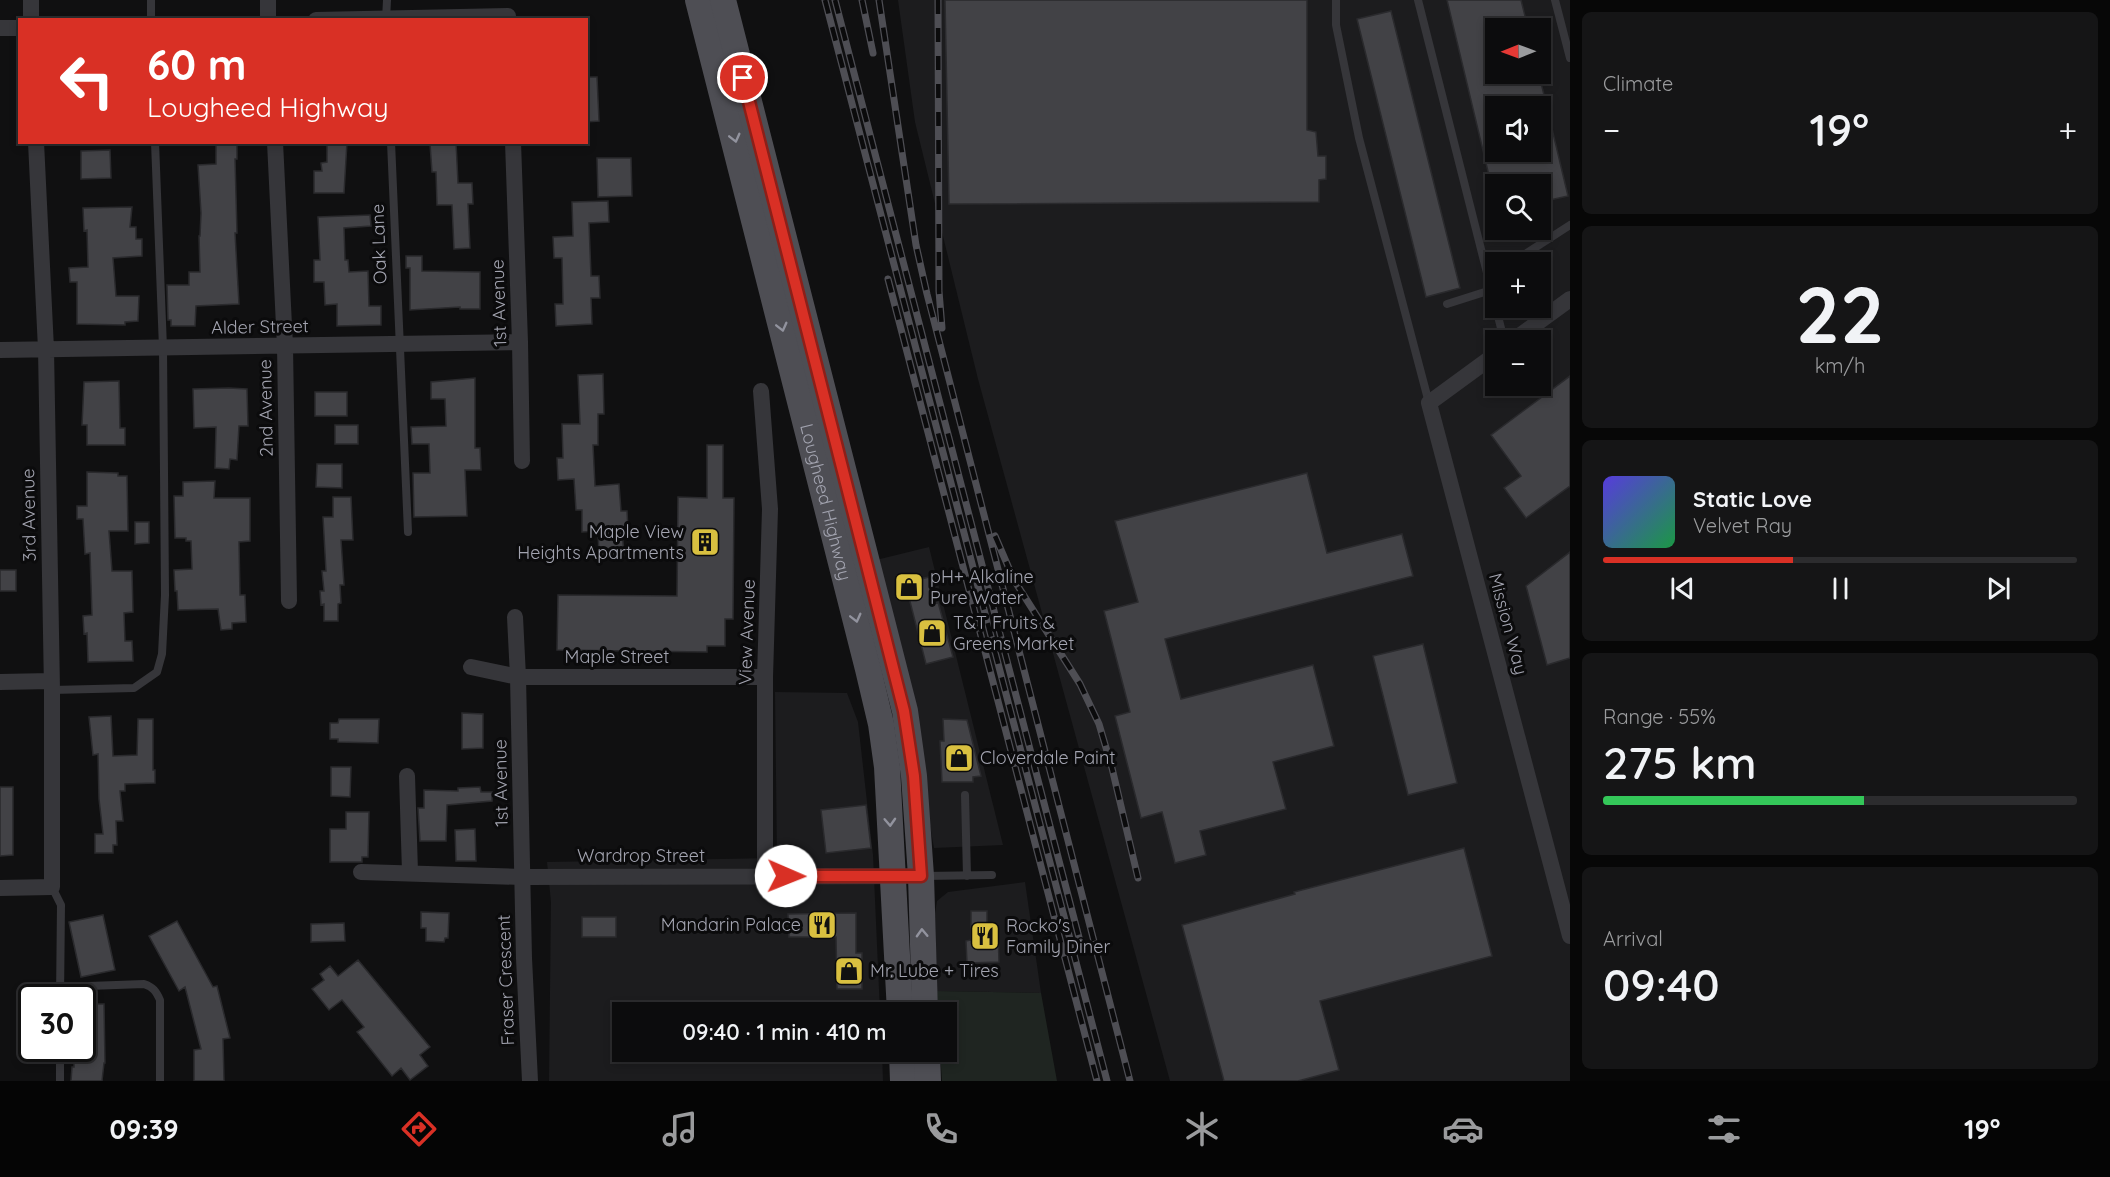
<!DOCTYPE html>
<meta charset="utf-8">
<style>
body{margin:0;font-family:Quicksand,sans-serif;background:#151516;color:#f1f3f6;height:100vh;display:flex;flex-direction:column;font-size:22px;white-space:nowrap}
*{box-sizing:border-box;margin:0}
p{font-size:20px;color:#9a9b9d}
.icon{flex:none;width:33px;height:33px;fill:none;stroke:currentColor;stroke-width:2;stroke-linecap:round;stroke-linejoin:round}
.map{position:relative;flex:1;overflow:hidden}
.sheet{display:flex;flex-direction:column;gap:12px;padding:12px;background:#070707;width:540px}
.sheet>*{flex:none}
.guide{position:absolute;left:18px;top:18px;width:570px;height:126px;border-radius:0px;box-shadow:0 3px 9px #0003,0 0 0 2px #2c2c2e;background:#d93025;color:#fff;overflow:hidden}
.needle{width:39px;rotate:269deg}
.tools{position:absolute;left:1485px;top:18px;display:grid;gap:12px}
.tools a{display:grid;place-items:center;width:66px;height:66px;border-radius:0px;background:#0c0c0d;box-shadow:0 3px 9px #0003,0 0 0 2px #2c2c2e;font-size:30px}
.speed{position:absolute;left:18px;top:984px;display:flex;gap:12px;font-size:30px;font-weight:700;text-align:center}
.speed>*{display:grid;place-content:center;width:78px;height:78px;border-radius:50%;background:#0c0c0d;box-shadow:0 3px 9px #0003,0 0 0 2px #2c2c2e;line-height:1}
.speed .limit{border:3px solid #111;border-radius:9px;background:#fff;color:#111}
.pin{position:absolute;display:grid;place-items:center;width:51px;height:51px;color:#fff;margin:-26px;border:3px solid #fff;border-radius:50%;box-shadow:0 2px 6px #0007}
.me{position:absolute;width:66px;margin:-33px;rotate:91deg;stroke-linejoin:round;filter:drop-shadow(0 0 4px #0008)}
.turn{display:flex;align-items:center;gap:21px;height:126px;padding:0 30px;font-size:27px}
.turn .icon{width:78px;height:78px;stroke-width:2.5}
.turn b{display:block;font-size:42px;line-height:51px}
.big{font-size:45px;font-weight:600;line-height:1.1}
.sheet .card{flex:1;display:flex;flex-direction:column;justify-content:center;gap:9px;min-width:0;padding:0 21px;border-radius:9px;background:#151516}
.sheet .dial{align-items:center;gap:0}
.dial b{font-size:78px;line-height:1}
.song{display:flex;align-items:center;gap:18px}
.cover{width:72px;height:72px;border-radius:9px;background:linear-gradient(135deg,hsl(250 70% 55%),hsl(140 70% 35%))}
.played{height:6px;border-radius:3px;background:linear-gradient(90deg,#d93025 40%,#2c2c2e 40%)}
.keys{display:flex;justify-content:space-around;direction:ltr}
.heat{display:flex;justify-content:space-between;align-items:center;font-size:33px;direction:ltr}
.charge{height:9px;border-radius:4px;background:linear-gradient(90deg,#34c759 55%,#2c2c2e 0)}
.trip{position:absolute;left:612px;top:1002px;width:345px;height:60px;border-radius:0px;background:#0c0c0d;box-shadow:0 3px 9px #0003,0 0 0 2px #2c2c2e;font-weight:600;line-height:60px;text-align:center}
.tabs{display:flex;height:96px;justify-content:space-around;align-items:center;background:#050505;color:#9a9b9d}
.tabs .icon{width:42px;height:42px}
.tabs .on{color:#d93025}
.tabs b{font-size:27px;color:#f1f3f6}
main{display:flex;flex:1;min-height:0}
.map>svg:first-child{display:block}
</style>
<main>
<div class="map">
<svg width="1570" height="1081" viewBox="0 0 1570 1081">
<rect width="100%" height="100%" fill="#101011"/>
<path fill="#1c1c1e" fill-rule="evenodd" d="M898,0H1570V1081H1170L978,379L915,122ZM1496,28H1540V74H1496ZM1496,106H1540V152H1496ZM1496,184H1540V230H1496ZM1496,262H1540V308H1496ZM1496,340H1540V386H1496Z
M929,547L1003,845L934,848L910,714L872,561Z
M775,692L847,693L858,722L873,855L880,1012H622V1052H882L883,1081H549L551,902L547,862L777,858Z
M1025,882L1041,993L937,991L935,913L937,901L948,892Z"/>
<path fill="#1f2521" d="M937,991L1041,993L1057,1081H942L940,1052H946V1012H938Z"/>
<path fill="#424246" stroke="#2a2a2d" stroke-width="1.5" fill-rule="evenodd" d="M945,0H1307V130L1316,132L1318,156H1326V179L1319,180V202L949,204Z
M1447,0H1521L1528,28H1496V74H1539L1568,196L1550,200L1540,208V184H1491ZM1496,106H1540V152H1496Z
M1391,11L1460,288L1426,297L1357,19Z
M586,77H597L599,121L586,122Z
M216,142H237V159H235L237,233H235L239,304L196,306L195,326H171V320H168L167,285H189V272H200L199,236H200L201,213L198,165L216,164Z
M327,142H347L344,193H314V171H322L321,163L327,162Z
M437,142H456L458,183H472L473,204H468L470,248L454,249L452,205H437L436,172H432L430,144Z
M110,150L111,178L81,179V151Z
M597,158H631L632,196L598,197Z
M608,201L609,222L589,223L591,276H599L600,298H591L592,324L556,326L555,304H563L562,258H554L553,237L573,236L572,202Z
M132,207L130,227H136V239H142V256L113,258L116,296H139L138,321L125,322V325L77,324V282H70L69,268L88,267L87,230L84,231L83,208Z
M370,215L371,226L344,228L345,260H348L349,272L368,271L369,306H381V325L337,326V304L325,305L324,282H314V260H320L318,217Z
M406,256H422V271L480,272V309H460V307L410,310V268H406Z
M603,374L604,414H598V445H593L595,486L619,484L621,511H627L628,530H622L624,555L599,556L598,531L582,532V510H576L574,479L558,480L557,458H563L562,424H580L578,375Z
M1570,376V486L1526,518L1504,488L1521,476L1491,435Z
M475,378V448H480L481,470H465L467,516L414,517L413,473H430L429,444H412L411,427L446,426L445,399H431V382Z
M119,381L120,428H125V445H87V425H82L84,382Z
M229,388L247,389L248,426H239L237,460L230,459L229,469L215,468L216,427L194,428L193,389Z
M315,392H347V416H315Z
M335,425H358V444H335Z
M707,445H723V498H734L733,619H725V646H707V652L557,650L558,595L677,596L678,497L707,498Z
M317,464H342V488L316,487Z
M87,472L118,473V476H127L128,531H109L112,571H132L133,612L124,613L125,641H132L133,661L88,662L87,633L84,634L83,616L92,615L90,553L85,554L83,519H77V506H87Z
M1307,473L1327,553L1402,534L1413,576L1165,639L1181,699L1313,665L1334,746L1273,762L1286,809L1200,831L1206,855L1175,863L1162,812L1141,818L1115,716L1130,712L1104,611L1138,602L1115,521Z
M215,481L214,498H250V541L239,542L240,595H245L246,622L232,623V629L221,630L218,609L178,610L177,591H175L174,570L192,569L191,541H186V538H175L174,496H183V482Z
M333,497H351L353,540H341L344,585H340L341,603L338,604V621H324V604L321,605L320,591H324L322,571H326L323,517H333Z
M135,522H149V543L135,544Z
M1570,552V658L1547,665L1526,586Z
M0,570H16V591H0Z
M929,577L935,603L938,602L953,657L926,664L906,586L914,583L913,581Z
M1423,644L1457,783L1408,795L1373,656Z
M462,713L483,714V748L462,749Z
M111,716L113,756L137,755L138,719H153V770H155V783L125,784V791H120L123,821H116L117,845H113V853H95V834H103L99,799L98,754L93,755L89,717Z
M339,719H379L378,743L338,742V739H330V723H338Z
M943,719L967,720L981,776L973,777V782H942L940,741H944Z
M331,767H351L350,797L331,796Z
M0,787H13V855L0,856Z
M480,787L481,792H492V801L447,805L446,841H420L418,808H424V790L458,791V788Z
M866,805L871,848L826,853L821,810Z
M346,812H369L368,857H362V862H330V829H346Z
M475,829L476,861H456L455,830Z
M1464,848L1492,956L1320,1001L1339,1070L1298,1081H1224L1182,925L1295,894L1294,892Z
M971,911H987V932H998L999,962L967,963L966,941L971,940Z
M421,912L449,913L448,938H445L444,942L426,941V928H421Z
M856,913V953H862V989H837L836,937H789L788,914Z
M103,915L115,970L81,977L69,922Z
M582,917H616V937H582Z
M177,921L213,987L217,986L230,1038L223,1039L224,1081H194V1050L201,1049L185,987L179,991L149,936Z
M344,923L345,941L311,942V924Z
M358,960L430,1047L420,1055L428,1066L410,1080L401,1068L392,1076L357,1032L364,1027L342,1000L329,1010L312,989L324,980L320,974L330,966L338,976Z
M82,1004H104L105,1063H104L102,1081H71L72,1067H74V1048H82Z"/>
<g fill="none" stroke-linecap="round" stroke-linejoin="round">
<path stroke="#36363a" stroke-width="8" d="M1336,0V25L1359,138L1429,403
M1418,0L1504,340
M1555,0L1570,58
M151,20V0
M386,20L387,0
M391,142L408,532
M1513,262L1570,225
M1447,304L1491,290
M52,690L134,688L157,672L162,654L165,595L163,348L155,142
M965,795L967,876
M924,876L992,875
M52,887L61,905L60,998
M61,987L144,984C153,987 156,991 160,1000V1081
M60,1081V1048"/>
<path stroke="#36363a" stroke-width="16" d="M31,0V20
M268,0V20
M316,20L508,16
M0,28H20
M275,142L285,346L289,601
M513,142L520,342L522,461
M1514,340L1570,299
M0,350L520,342
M1496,354L1429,403L1570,936
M761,391L770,509L765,677V875
M515,617L518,677L524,958L530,1081
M471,667L518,677H765
M0,682L51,681
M407,776L410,872
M361,872L522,877L921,876
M0,888L52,887V690L46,349L36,142"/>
<g stroke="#4e4e54" stroke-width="26">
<path id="s1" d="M698,0L868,669L881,724L887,767L900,1012"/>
<path d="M723,0L905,711L914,776L921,876L925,1012"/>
<path d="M902,1052L903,1081"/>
<path d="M927,1052L928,1081"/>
</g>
<g stroke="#4e4e54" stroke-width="7">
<path id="rail" d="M825,0L1107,1081
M835,0L1082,949
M862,0L873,53
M879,0L916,245L927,294L1130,1081
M938,0L939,291L942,328
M888,279L1097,1081
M995,536L1014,580L1080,684L1099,724L1112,768L1138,878"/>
</g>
<use href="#rail" stroke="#0b0b0c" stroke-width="4.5" stroke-dasharray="14" stroke-linecap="butt"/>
</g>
<defs><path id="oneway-chevron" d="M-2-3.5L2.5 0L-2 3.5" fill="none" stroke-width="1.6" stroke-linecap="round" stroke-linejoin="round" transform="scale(1.5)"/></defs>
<g stroke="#92939e">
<use href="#oneway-chevron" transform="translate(735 138) rotate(76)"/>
<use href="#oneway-chevron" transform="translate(782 327) rotate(76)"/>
<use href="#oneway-chevron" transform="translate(856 618) rotate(76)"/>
<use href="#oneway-chevron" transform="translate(890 822) rotate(87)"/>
<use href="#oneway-chevron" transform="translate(922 933) rotate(-92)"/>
</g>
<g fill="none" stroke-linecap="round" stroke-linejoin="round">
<g stroke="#8d1f18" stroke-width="15">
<path id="route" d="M743,78L904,711L914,776L921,876H786"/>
</g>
<use href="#route" stroke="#d93025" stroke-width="10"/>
</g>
<defs>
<g id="building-square" transform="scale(1.5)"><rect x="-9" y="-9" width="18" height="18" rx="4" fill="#d9c040" stroke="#0b0b0c"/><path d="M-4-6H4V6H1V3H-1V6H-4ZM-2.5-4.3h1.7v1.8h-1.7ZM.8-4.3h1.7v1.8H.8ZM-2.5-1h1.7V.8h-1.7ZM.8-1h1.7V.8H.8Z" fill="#111"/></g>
<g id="shop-square" transform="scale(1.5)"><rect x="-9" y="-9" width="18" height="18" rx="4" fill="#d9c040" stroke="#0b0b0c"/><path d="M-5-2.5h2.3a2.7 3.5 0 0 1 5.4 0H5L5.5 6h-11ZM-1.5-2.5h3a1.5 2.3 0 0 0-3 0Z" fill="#111"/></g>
<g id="restaurant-square" transform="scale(1.5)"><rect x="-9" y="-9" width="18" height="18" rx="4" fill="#d9c040" stroke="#0b0b0c"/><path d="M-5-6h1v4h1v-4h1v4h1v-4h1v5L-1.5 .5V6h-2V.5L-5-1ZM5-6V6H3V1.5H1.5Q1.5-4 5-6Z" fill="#111"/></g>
</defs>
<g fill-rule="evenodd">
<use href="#building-square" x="705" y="542"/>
<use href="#shop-square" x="909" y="587"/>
<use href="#shop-square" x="932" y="633"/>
<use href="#shop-square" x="959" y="758"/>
<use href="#restaurant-square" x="822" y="925"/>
<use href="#restaurant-square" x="985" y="936"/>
<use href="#shop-square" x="849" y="971"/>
</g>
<g text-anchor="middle" stroke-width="6" stroke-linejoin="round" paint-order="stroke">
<g font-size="18" fill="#a3a4b0" stroke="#0b0b0c">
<text transform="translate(379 244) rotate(-92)" y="6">Oak Lane</text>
<text transform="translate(499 303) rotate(-92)" y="6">1st Avenue</text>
<text transform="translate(260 327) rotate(-1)" y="6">Alder Street</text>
<text transform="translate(266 408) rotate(-91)" y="6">2nd Avenue</text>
<text dy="6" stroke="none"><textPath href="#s1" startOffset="518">Lougheed Highway</textPath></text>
<text transform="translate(29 515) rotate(-91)" y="6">3rd Avenue</text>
<text transform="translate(1508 624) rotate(75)" y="6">Mission Way</text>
<text transform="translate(747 632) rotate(-88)" y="6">View Avenue</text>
<text x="617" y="663">Maple Street</text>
<text transform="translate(501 783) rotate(-91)" y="6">1st Avenue</text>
<text x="641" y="862">Wardrop Street</text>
<text transform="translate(506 980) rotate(-92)" y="6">Fraser Crescent</text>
</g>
<g font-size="18" fill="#a3a4b0" stroke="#0b0b0c" text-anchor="start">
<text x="684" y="538" text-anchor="end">Maple View<tspan x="684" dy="21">Heights Apartments</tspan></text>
<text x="930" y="583">pH+ Alkaline<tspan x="930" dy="21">Pure Water</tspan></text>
<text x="953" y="629">T&amp;T Fruits &amp;<tspan x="953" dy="21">Greens Market</tspan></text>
<text x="980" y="764">Cloverdale Paint</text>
<text x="801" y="931" text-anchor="end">Mandarin Palace</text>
<text x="1006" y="932">Rocko's<tspan x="1006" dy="21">Family Diner</tspan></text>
<text x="870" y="977">Mr. Lube + Tires</text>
</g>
</g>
</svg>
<div class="tools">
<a><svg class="needle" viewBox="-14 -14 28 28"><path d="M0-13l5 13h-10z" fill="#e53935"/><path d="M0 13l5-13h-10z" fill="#9a9b9d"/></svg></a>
<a><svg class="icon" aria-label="sound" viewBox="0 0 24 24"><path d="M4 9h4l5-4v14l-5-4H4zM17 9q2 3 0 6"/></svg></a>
<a><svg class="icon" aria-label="search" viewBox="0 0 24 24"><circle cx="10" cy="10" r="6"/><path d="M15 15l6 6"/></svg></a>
<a>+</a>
<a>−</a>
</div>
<div class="speed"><div class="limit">30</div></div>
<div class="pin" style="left:743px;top:78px;background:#d93025"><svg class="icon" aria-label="arrive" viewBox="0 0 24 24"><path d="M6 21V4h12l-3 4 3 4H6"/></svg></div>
<svg class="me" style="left:786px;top:876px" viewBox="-20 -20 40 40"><circle r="19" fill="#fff"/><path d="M0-13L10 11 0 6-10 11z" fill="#d93025"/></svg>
<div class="trip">09:40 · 1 min · 410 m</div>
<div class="guide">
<div class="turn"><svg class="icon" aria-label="left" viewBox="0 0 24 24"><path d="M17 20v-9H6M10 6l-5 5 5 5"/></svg><div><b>60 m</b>Lougheed Highway</div></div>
</div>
</div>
<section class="sheet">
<div class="card"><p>Climate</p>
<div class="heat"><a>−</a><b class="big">19°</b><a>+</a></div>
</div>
<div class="card dial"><b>22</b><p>km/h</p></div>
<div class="card">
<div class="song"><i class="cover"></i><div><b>Static Love</b><p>Velvet Ray</p></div></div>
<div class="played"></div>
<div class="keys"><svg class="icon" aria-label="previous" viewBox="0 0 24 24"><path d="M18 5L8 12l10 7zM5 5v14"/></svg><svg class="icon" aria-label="pause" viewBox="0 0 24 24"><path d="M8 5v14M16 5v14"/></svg><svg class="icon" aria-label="next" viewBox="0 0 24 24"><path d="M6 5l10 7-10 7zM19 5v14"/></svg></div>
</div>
<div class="card"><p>Range · 55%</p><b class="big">275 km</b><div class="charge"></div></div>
<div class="card"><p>Arrival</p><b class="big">09:40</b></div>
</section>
</main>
<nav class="tabs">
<b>09:39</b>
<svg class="icon on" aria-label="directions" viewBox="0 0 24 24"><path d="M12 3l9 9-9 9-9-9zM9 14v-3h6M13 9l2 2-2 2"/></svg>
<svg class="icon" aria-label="music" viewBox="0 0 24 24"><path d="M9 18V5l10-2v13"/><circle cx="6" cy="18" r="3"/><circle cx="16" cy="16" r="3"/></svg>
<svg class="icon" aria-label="phone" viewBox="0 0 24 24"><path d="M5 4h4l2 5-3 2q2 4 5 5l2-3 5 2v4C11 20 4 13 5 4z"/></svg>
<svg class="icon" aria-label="climate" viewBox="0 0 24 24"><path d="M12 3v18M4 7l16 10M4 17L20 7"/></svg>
<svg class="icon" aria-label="car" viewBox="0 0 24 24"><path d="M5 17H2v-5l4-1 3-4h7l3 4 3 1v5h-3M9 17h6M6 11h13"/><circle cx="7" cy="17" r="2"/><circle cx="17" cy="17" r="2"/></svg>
<svg class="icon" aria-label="filters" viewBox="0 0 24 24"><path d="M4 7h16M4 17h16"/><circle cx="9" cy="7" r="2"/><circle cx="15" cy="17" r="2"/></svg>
<b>19°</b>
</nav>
